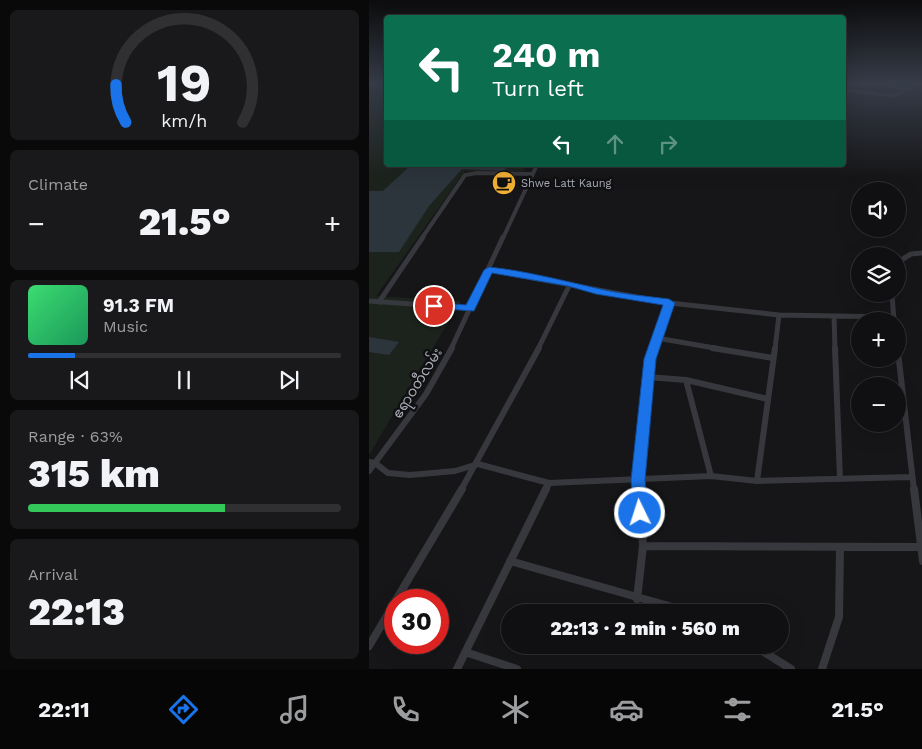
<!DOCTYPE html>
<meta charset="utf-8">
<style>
body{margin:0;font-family:"Work Sans","Noto Sans Myanmar",sans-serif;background:#19191b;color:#f1f3f6;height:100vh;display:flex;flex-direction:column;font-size:19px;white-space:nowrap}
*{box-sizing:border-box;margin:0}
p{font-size:16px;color:#9c9d9f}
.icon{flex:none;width:28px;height:28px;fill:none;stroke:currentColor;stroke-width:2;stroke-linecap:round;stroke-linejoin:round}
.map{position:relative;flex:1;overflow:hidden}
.details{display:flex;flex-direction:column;gap:10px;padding:10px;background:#09090a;width:369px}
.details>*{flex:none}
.guide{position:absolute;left:15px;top:15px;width:462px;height:152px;border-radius:5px;box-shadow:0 5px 20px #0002,0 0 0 1px #303032;background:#0b6e4f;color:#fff;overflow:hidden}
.fabs{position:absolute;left:482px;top:182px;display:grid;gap:10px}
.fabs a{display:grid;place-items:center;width:55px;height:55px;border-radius:50%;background:#101012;box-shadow:0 5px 20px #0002,0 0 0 1px #303032;font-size:25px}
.speed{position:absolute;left:15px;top:589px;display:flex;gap:10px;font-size:25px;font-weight:700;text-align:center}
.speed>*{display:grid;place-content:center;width:65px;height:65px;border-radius:50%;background:#101012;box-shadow:0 5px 20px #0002,0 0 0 1px #303032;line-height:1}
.speed .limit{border:8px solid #d22;background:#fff;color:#111}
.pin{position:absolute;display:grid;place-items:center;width:42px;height:42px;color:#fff;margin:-21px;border:2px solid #fff;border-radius:50%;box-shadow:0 1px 5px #0007}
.me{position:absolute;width:55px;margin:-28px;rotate:356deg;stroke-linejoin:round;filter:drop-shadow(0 0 4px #0008)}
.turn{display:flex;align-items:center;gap:18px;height:105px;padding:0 25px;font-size:22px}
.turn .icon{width:65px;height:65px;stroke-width:2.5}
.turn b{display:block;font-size:35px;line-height:42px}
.lanes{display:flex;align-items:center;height:48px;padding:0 25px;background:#0003;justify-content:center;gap:25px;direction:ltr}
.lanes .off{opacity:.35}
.big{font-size:38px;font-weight:800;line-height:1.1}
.details .widget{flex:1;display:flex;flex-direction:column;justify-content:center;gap:8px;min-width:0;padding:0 18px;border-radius:8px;background:#19191b}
.details .dial{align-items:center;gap:0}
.dial svg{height:130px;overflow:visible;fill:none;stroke:#303032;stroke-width:7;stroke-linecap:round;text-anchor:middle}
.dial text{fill:#f1f3f6;stroke:none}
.song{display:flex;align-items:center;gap:15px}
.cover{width:60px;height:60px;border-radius:8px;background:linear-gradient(135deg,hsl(140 70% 55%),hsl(150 70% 35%))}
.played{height:5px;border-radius:2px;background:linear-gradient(90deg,#1a73e8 15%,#303032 15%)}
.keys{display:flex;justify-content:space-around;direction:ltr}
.heat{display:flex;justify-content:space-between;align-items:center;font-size:28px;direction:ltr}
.charge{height:8px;border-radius:4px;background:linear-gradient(90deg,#34c759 63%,#303032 0)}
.trip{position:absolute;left:132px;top:604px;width:288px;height:50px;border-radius:25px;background:#101012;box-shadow:0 5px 20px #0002,0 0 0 1px #303032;font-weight:800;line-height:50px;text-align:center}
.menu{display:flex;height:80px;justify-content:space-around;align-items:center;background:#060607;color:#9c9d9f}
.menu .icon{width:35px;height:35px}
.menu .on{color:#1a73e8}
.menu b{font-size:22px;color:#f1f3f6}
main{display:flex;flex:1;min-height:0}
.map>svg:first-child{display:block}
</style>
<main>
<section class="details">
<div class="widget dial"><svg viewBox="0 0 100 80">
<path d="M14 69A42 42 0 1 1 86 69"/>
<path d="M14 69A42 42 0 0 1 8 46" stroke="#1a73e8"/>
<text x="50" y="56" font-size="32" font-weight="700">19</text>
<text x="50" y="72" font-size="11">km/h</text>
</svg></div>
<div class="widget"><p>Climate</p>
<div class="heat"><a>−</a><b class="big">21.5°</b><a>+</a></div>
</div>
<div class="widget">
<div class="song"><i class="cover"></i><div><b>91.3 FM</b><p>Music</p></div></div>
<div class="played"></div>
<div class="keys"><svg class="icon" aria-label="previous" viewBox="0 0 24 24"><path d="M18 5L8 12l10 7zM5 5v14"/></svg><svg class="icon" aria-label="pause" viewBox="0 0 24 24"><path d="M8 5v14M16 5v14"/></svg><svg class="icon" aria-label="next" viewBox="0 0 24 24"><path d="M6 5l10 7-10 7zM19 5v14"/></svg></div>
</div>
<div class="widget"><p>Range · 63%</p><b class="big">315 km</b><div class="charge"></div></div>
<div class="widget"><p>Arrival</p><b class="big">22:13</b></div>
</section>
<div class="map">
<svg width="554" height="669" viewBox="0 0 554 669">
<rect width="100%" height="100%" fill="#161618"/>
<path fill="#1c231d" d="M0,83H17L18,165H156L154,171H96L7,296L92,301L0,455Z"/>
<path fill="#2c353c" d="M42,165H139L135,171L93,169L60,206L30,252H0V191H14Z
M0,337L30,342L20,355L0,352Z"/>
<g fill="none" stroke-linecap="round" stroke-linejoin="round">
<path stroke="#37383d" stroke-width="3" d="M491,83L541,89
M475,90L526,96L548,83"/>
<path stroke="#37383d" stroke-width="4" d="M53,238L96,175L108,173L163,174
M134,238L168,165"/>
<path stroke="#37383d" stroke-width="5" d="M529,262L542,254L554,253
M120,270L301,303L410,315L525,317
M523,294L525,321
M0,301L101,308
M10,302L54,237
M465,316L466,349
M288,338L351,349
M82,349L134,237
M169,349L201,284
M285,349L301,303
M406,349L410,315"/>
<path stroke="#37383d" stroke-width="6" d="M343,348L404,358
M466,348L471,479
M529,352L545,490
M279,377L317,380L399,399
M317,380L342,476
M0,462L6,463L19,473L41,475L86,471L109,464L180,483L342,476L388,481L543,477
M0,471L57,394L83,348
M388,481L406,348
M92,490L170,348
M177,490L180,483
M270,490L269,480L281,359L285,348"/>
<path stroke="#37383d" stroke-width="8" d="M545,489L554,561
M274,546L552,547
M141,561L321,612
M268,599L274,546L270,489
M27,600L93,489
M384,645L422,669
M0,646L26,602
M96,652L148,669
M88,669L177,489
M453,669L470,617L471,547"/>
</g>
<linearGradient id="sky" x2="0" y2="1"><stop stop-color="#0c0c0d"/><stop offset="0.47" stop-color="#363c48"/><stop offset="1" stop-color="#363c48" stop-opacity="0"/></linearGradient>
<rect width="554" height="177" fill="url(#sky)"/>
<path fill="#1a73e8" stroke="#114b97" d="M120,267C157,271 191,280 227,288C251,294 276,296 300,299L306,303L287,359L276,480L279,513L277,518L271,520L266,518L264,513L262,480L275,359L294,305L227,294L199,286L123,273L105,311L61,308L59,306L65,302L97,305L115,270Z"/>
<defs>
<g id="cafe-disc" transform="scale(1.25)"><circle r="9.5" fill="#f2b134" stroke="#111113"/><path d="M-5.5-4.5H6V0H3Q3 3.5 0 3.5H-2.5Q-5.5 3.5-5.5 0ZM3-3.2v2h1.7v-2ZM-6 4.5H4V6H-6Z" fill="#111"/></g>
</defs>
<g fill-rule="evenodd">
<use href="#cafe-disc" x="135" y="183"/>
</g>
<g text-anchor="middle" stroke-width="5" stroke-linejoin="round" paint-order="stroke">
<g font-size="11" fill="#a8adb8" stroke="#111113" text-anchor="start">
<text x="152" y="187">Shwe Latt Kaung</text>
</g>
<g font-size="14" fill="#a8adb8" stroke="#111113">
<text transform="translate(48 383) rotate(-58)" y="5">ဧရာဝတီလမ်း</text>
</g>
</g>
</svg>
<div class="fabs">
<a><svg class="icon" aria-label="sound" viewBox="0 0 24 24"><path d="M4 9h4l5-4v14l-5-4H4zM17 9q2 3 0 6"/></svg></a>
<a><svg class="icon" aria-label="layers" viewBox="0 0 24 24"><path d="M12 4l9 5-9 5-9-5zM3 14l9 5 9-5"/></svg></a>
<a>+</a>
<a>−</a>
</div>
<div class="speed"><div class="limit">30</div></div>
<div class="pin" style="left:65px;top:306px;background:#d93025"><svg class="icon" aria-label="arrive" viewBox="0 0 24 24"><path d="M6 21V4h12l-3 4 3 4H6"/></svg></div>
<svg class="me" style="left:271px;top:513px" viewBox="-20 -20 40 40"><circle r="17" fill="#1a73e8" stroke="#fff" stroke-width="3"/><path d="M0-11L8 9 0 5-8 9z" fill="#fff"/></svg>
<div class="trip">22:13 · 2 min · 560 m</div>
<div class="guide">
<div class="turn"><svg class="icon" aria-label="left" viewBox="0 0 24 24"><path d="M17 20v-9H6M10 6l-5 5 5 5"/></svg><div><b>240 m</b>Turn left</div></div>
<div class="lanes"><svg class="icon" aria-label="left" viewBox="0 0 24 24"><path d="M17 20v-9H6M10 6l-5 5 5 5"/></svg><svg class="icon off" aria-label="ahead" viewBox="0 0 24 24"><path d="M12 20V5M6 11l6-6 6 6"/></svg><svg class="icon off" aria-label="right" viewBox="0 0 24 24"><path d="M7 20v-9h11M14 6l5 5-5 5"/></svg></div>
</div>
</div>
</main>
<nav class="menu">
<b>22:11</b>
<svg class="icon on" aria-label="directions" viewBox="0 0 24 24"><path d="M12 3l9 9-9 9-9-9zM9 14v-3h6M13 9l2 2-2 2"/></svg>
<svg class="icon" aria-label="music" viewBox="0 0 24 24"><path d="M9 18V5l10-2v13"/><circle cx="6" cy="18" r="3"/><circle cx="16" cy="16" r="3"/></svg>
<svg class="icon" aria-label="phone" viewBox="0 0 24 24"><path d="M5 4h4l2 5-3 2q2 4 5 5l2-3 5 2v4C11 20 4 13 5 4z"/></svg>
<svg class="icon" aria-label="climate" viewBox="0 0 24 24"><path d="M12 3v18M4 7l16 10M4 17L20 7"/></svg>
<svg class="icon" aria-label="car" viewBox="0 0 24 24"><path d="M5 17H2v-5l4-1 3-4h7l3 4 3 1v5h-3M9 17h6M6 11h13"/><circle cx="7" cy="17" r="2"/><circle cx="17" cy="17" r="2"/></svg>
<svg class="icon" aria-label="filters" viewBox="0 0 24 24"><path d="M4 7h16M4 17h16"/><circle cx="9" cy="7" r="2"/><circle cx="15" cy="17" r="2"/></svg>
<b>21.5°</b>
</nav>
